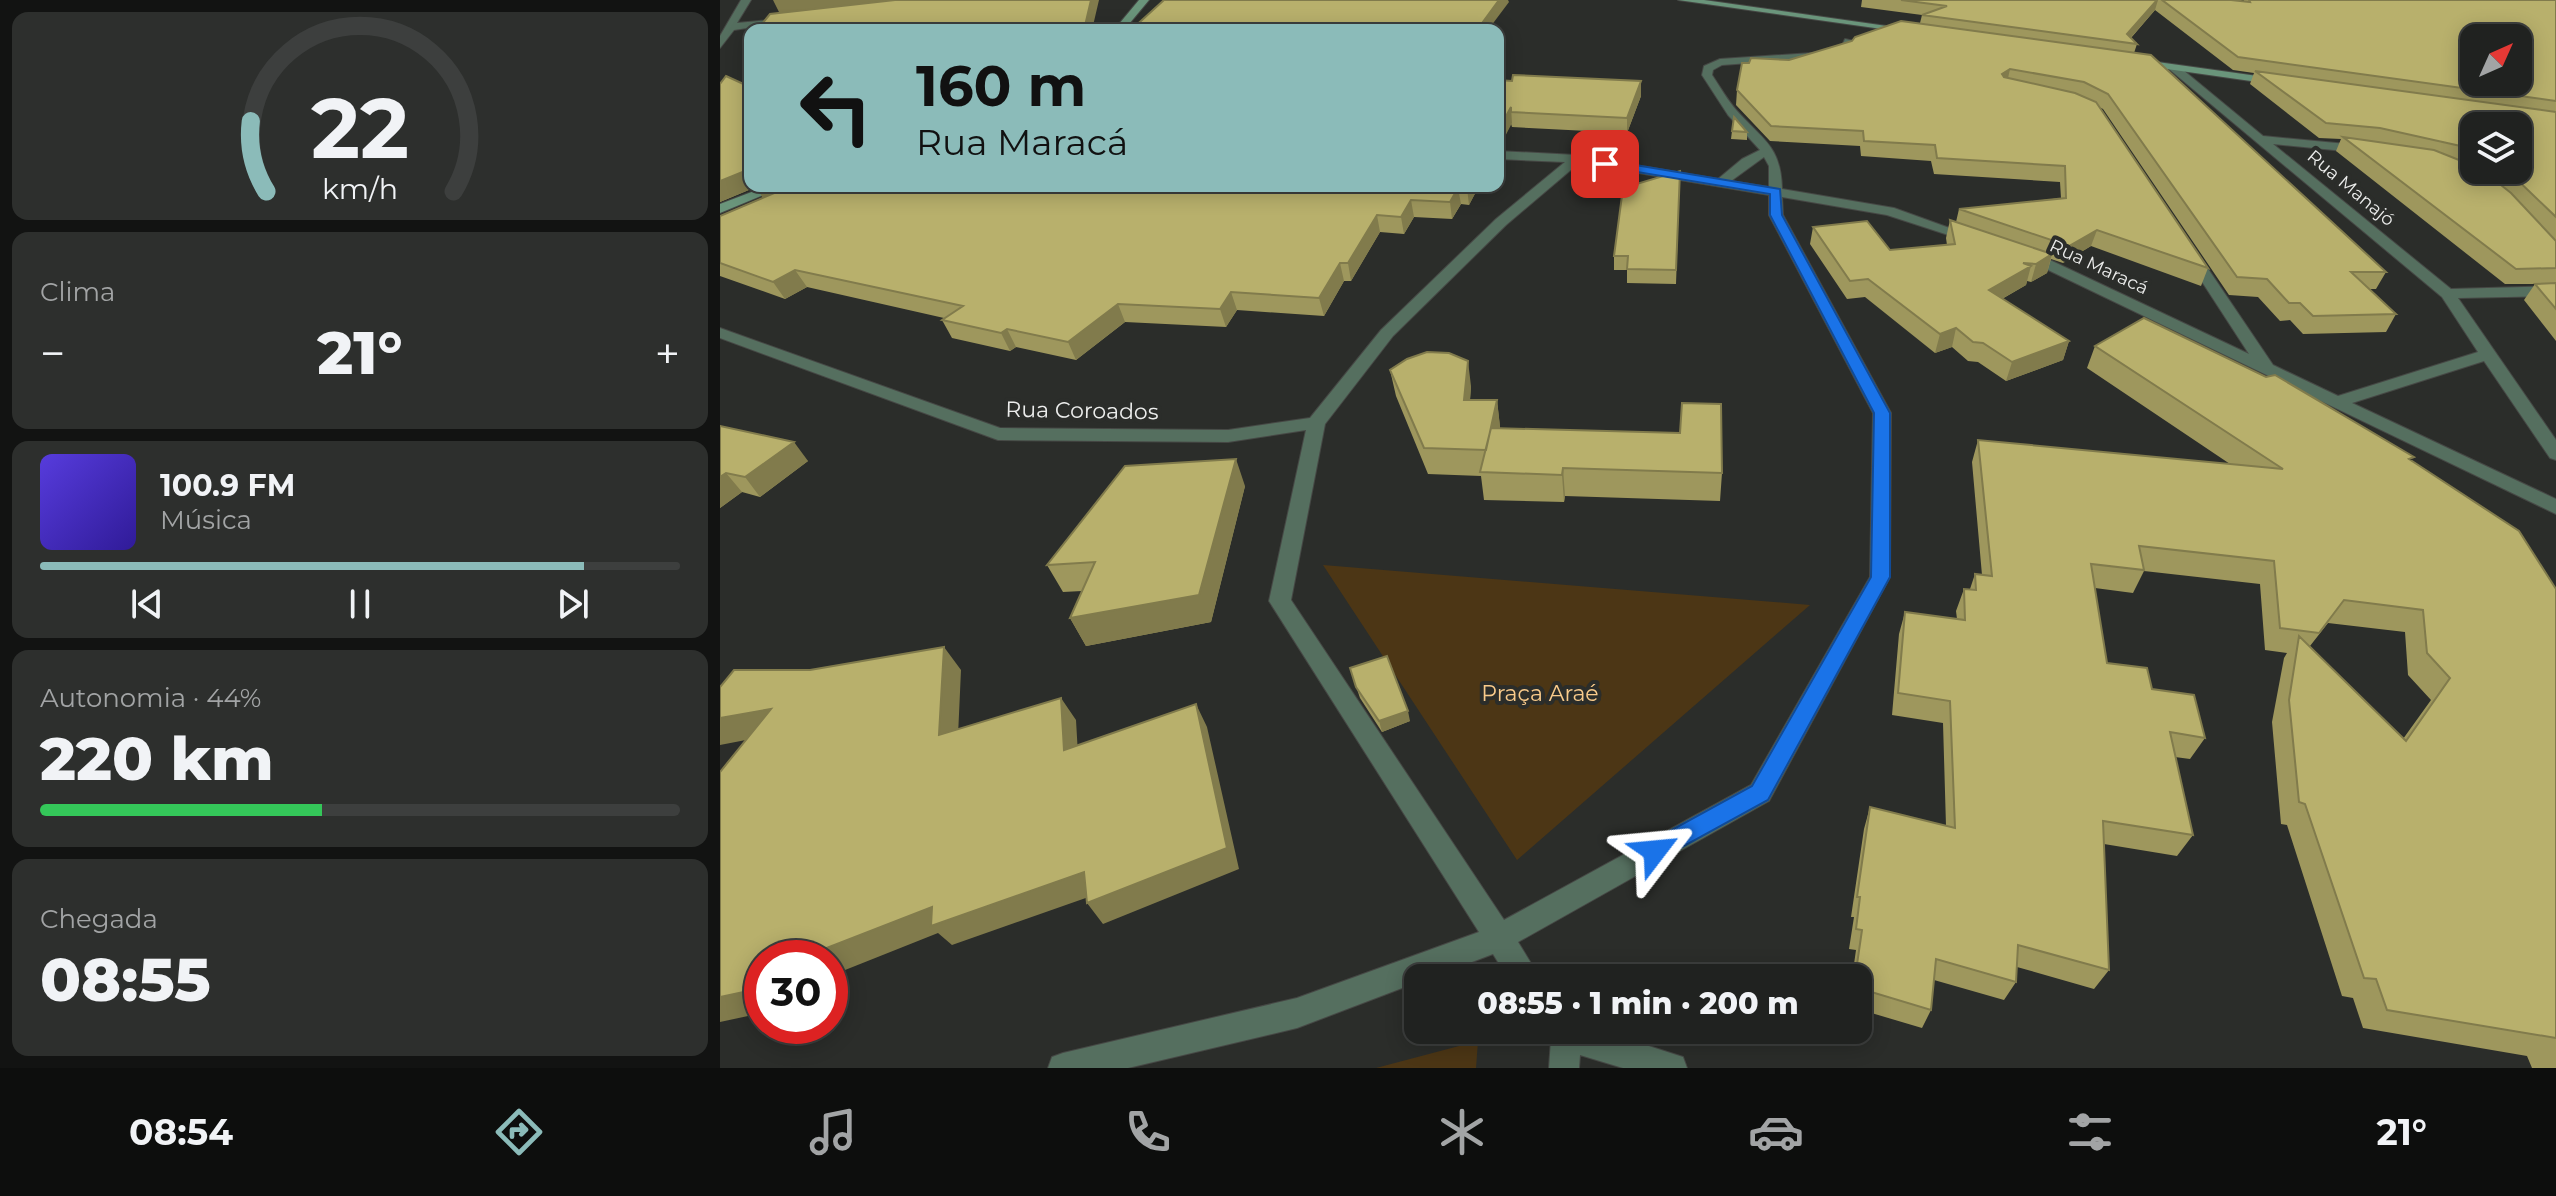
<!DOCTYPE html>
<html lang="pt">
<meta charset="utf-8">
<style>
body{margin:0;font-family:Montserrat,sans-serif;background:#2d2f2d;color:#f1f3f6;height:100vh;display:flex;flex-direction:column;font-size:30px;white-space:nowrap}
*{box-sizing:border-box;margin:0}
p{font-size:26px;color:#a2a4a5}
.icon{flex:none;width:44px;height:44px;fill:none;stroke:currentColor;stroke-width:2;stroke-linecap:round;stroke-linejoin:round}
.map{position:relative;flex:1;overflow:hidden}
.side{display:flex;flex-direction:column;gap:12px;padding:12px;background:#121312;width:720px}
.side>*{flex:none}
.hud{position:absolute;left:24px;top:24px;width:760px;height:168px;border-radius:16px;box-shadow:0 4px 20px #0003,0 0 0 2px #3d3f3e;background:#8bbbb9;color:#111;overflow:hidden}
.needle{width:52px;rotate:45deg}
.tools{position:absolute;left:1740px;top:24px;display:grid;gap:16px}
.tools a{display:grid;place-items:center;width:72px;height:72px;border-radius:16px;background:#202220;box-shadow:0 4px 20px #0003,0 0 0 2px #3d3f3e;font-size:40px}
.speed{position:absolute;left:24px;top:940px;display:flex;gap:16px;font-size:40px;font-weight:700;text-align:center}
.speed>*{display:grid;place-content:center;width:104px;height:104px;border-radius:50%;background:#202220;box-shadow:0 4px 20px #0003,0 0 0 2px #3d3f3e;line-height:1}
.speed .limit{border:12px solid #d22;background:#fff;color:#111}
.pin{position:absolute;display:grid;place-items:center;width:68px;height:68px;color:#fff;margin:-34px;border-radius:16px;box-shadow:0 4px 12px #0006}
.me{position:absolute;width:88px;margin:-44px;rotate:61deg;stroke-linejoin:round;filter:drop-shadow(0 0 6px #0008)}
.turn{display:flex;align-items:center;gap:28px;height:168px;padding:0 40px;font-size:36px}
.turn .icon{width:104px;height:104px;stroke-width:2.5}
.turn b{display:block;font-size:56px;line-height:68px}
.big{font-size:60px;font-weight:800;line-height:1.1}
.side .widget{flex:1;display:flex;flex-direction:column;justify-content:center;gap:12px;min-width:0;padding:0 28px;border-radius:16px;background:#2d2f2d}
.side .dial{align-items:center;gap:0}
.dial svg{height:208px;overflow:visible;fill:none;stroke:#3d3f3e;stroke-width:7;stroke-linecap:round;text-anchor:middle}
.dial text{fill:#f1f3f6;stroke:none}
.song{display:flex;align-items:center;gap:24px}
.cover{width:96px;height:96px;border-radius:12px;background:linear-gradient(135deg,hsl(250 70% 55%),hsl(250 70% 35%))}
.played{height:8px;border-radius:4px;background:linear-gradient(90deg,#8bbbb9 85%,#3d3f3e 85%)}
.keys{display:flex;justify-content:space-around;direction:ltr}
.heat{display:flex;justify-content:space-between;align-items:center;font-size:44px;direction:ltr}
.charge{height:12px;border-radius:6px;background:linear-gradient(90deg,#34c759 44%,#3d3f3e 0)}
.trip{position:absolute;left:684px;top:964px;width:468px;height:80px;border-radius:16px;background:#202220;box-shadow:0 4px 20px #0003,0 0 0 2px #3d3f3e;font-weight:800;line-height:80px;text-align:center}
.tabs{display:flex;height:128px;justify-content:space-around;align-items:center;background:#0d0e0d;color:#a2a4a5}
.tabs .icon{width:56px;height:56px}
.tabs .on{color:#8bbbb9}
.tabs b{font-size:36px;color:#f1f3f6}
main{display:flex;flex:1;min-height:0}
.map>svg:first-child{display:block}
</style>
<main>
<section class="side">
<div class="widget dial"><svg viewBox="0 0 100 80">
<path d="M14 69A42 42 0 1 1 86 69"/>
<path d="M14 69A42 42 0 0 1 8 42" stroke="#8bbbb9"/>
<text x="50" y="56" font-size="32" font-weight="700">22</text>
<text x="50" y="72" font-size="11">km/h</text>
</svg></div>
<div class="widget"><p>Clima</p>
<div class="heat"><a>−</a><b class="big">21°</b><a>+</a></div>
</div>
<div class="widget">
<div class="song"><i class="cover"></i><div><b>100.9 FM</b><p>Música</p></div></div>
<div class="played"></div>
<div class="keys"><svg class="icon" aria-label="previous" viewBox="0 0 24 24"><path d="M18 5L8 12l10 7zM5 5v14"/></svg><svg class="icon" aria-label="pause" viewBox="0 0 24 24"><path d="M8 5v14M16 5v14"/></svg><svg class="icon" aria-label="next" viewBox="0 0 24 24"><path d="M6 5l10 7-10 7zM19 5v14"/></svg></div>
</div>
<div class="widget"><p>Autonomia · 44%</p><b class="big">220 km</b><div class="charge"></div></div>
<div class="widget"><p>Chegada</p><b class="big">08:55</b></div>
</section>
<div class="map">
<svg width="1836" height="1068" viewBox="0 0 1836 1068">
<rect width="100%" height="100%" fill="#2b2d2a"/>
<path fill="#4c3615" d="M603,565L1090,605L797,860Z
M758,1041L756,1068H656Z"/>
<g fill="none" stroke-linecap="round" stroke-linejoin="round">
<g stroke="#464845" stroke-width="2">
<path id="street" d="M21,0H31L17,23L70,18L75,21L14,30L0,48V36Z
M1125,39L1134,41L1129,52L1112,57L1002,65L993,70L992,75C1000,87 1008,101 1017,111C1043,140 1061,146 1062,189L1174,208L1260,239L1253,243L1167,215L1062,197L1063,215L1171,413L1170,577L1049,801L798,942L820,978H788L773,954L710,978H698V982L577,1028L408,1068H328L332,1057L343,1053L577,998L759,932L549,601L586,430L508,442L278,440L0,338V328L280,428L508,430L590,418L661,330L776,219L845,162L778,159V151L856,155L998,179L1022,159L1040,150L1008,115L982,75L984,66L1000,59L1107,52L1121,48ZM1044,157L1049,166V187L1011,181ZM859,163L1049,195V215L1153,413L1150,577L1031,785L784,920L571,600L605,424L673,336L786,225Z
M1449,65H1457L1543,136L1648,146L1650,149L1644,153L1553,144L1731,289L1836,286V296L1738,298L1836,440V460L1830,458L1764,361L1632,403L1836,499V514L1322,267L1299,257L1306,253L1332,261L1529,354L1464,254L1471,250L1476,251L1553,365L1618,396L1758,352L1722,297L1449,69Z
M827,1030H879L963,1057L967,1068H903L860,1055L859,1068H829L831,1039Z"/>
</g>
<g stroke="#464845" stroke-width="2">
<path id="secondary" d="M419,0H429L404,30H394Z
M958,0H984L1195,30L1190,33Z
M1416,59L1559,79L1564,82L1559,85L1412,64L1411,62Z
M47,186H65L0,213V204Z"/>
</g>
<use href="#street" fill="#556f5f" fill-rule="evenodd"/>
<use href="#secondary" fill="#6a957b" fill-rule="evenodd"/>
</g>
<path fill="#9e975d" fill-rule="evenodd" d="M1142,0H1511L1523,2L1524,0H1836V341L1804,300L1815,284H1785L1616,151L1621,139L1599,138L1530,84L1534,73L1513,70L1435,10L1411,38L1417,44L1414,53L1666,272L1656,289H1649L1676,314L1666,332L1583,334L1570,320L1560,321L1538,297L1509,295L1383,109L1379,107L1488,268L1481,286L1371,246L1343,263L1331,259L1327,273L1311,282L1307,281L1306,285L1282,299L1349,341L1343,360L1286,381L1258,362L1248,361L1232,347L1215,353L1145,297L1127,299L1090,244L1093,227L1170,250L1227,245L1226,238L1230,220L1236,222L1239,209L1341,198L1340,182L1214,174L1211,161L1141,156L1140,146L1050,141L1016,105L1017,90L1029,63L1069,60L1200,23L1202,15L1141,7ZM1754,126L1798,170H1754Z
M778,80L921,96L907,133L792,127Z
M0,84L30,186H759L749,205L741,204L732,219L694,217L684,234L660,232L631,281H624L604,316L517,310L506,327L405,322L356,360L296,347L290,351L232,338L222,320L224,318L87,287L65,299L0,276V216L43,198L36,187L0,202Z
M1012,131L1027,132V140L1011,139Z
M960,171L956,284L907,283V270H894V256Z
M1375,346L1691,461L1836,589V1068H1812L1807,1056L1643,1028L1633,998L1622,996L1567,825L1561,824L1552,722L1564,658L1567,653L1545,650L1540,584L1424,571L1413,593L1375,588L1387,663L1432,689L1485,738L1470,759L1455,757L1473,835L1457,856L1384,844L1389,970L1374,989L1297,967L1296,982L1284,1000L1214,980L1211,1010L1202,1028L1138,1009V978H1132L1136,950L1129,949L1134,917H1131L1144,829L1150,807L1226,826L1223,723L1172,715L1179,634L1185,612L1237,619L1236,611L1244,589H1250L1255,574L1262,575L1252,462L1258,440L1510,464L1367,368ZM1608,623L1685,632L1688,675L1711,700L1683,739L1590,646Z
M670,370L751,386L750,400H777L780,428L1002,473L1000,501L845,496L844,502L764,500L761,476L708,474L676,396Z
M0,426L88,461L40,497L22,492L0,508Z
M525,486L491,622L366,646L350,618L362,591L343,592L327,565Z
M630,668L690,721L662,732L640,698Z"/>
<path fill="#817b4c" d="M53,0H185L60,14Z
M371,0H379L372,30H364Z
M779,0H788L789,2L768,30H757Z
M1437,0H1438L1435,10L1407,42V34Z
M1290,69L1287,83L1282,74Z
M921,81V96L907,133V118Z
M791,107L792,123L778,150V131Z
M30,169V186H103L43,198L36,187L0,202V181Z
M748,186H759L749,205L747,188Z
M738,188L741,204L732,219L730,202Z
M691,200L694,217L684,234L681,217Z
M657,215L660,232L631,281L628,263Z
M1377,230L1371,246L1343,263L1349,246Z
M1332,254L1327,273L1311,282L1316,264Z
M620,263L624,281L604,316L599,298Z
M1311,266L1306,285L1264,309L1269,290Z
M75,270L87,287L65,299L53,282Z
M511,292L517,310L506,327L500,309Z
M398,304L405,322L356,360L348,342Z
M1236,328L1232,347L1215,353L1220,334Z
M287,329L296,347L290,351L281,333Z
M1349,341L1343,360L1286,381L1292,362Z
M748,361L751,386L748,426L744,400Z
M777,400L780,426L770,472L766,450Z
M74,442L88,461L40,497L25,477Z
M516,459L525,486L491,622L366,646L350,618Z
M843,468L845,496L844,502L842,475Z
M6,473L22,492L0,508V477Z
M224,647L241,670L237,758L219,735Z
M341,698L356,720L359,772L344,750Z
M476,704L487,727L519,869L383,924L367,903Z
M51,709L73,731L0,745V718Z
M688,711L690,721L662,732L659,721Z
M364,872L380,893L232,945L218,933L110,976V958H81L212,907Z
M42,973V1013L0,1022V997L33,977Z"/>
<path fill="#b8b06c" stroke="#817b4c" stroke-width="2" fill-rule="evenodd" d="M175,0H371L364,30H37L50,14Z
M444,0H779L757,30H411Z
M1181,0H1437L1407,34L1417,44L1202,15L1227,6Z
M1442,0H1511L1530,2L1529,0H1836V101L1518,57ZM1754,38H1798V82H1754Z
M1181,21L1431,55L1666,272H1631L1676,314L1593,316L1580,303H1569L1547,279L1517,277L1388,94L1364,82L1290,69L1282,74L1284,77L1355,93L1376,102L1488,268L1377,230L1349,246L1239,209L1346,198L1345,166L1217,158L1215,145L1144,141L1143,131L1051,126L1017,90L1022,63H1029L1031,58L1069,60L1132,41L1135,37Z
M1535,71L1836,112V217L1787,170H1798V126H1754V149L1660,128L1606,123Z
M793,75L921,81L907,118L791,112V107L778,131V80L792,81Z
M6,76L30,87V169L0,181V84Z
M1014,117L1027,132L1012,131Z
M1623,137L1714,150L1754,166V170H1762L1791,193L1836,241V268L1796,269Z
M960,171L956,270L907,269L908,256H894L903,188Z
M71,186H748L747,188H738L730,202L691,200L681,217L657,215L628,263H620L599,298L511,292L500,309L398,304L348,342L287,329L281,333L222,320L243,306L75,270L53,282L0,263V216Z
M1230,220L1332,254L1316,264L1303,263L1311,266L1269,290L1349,341L1292,362L1263,343L1253,342L1236,328L1220,334L1148,279L1130,281L1093,227L1147,221L1170,250L1235,244Z
M1836,283V309L1815,284Z
M1424,318L1546,377L1555,375L1694,457L1689,459L1799,531L1836,589V1038L1667,1010L1656,979L1644,978L1585,804L1579,802L1569,700L1579,636L1686,741L1730,678L1707,653L1703,610L1624,600L1599,633L1560,628L1554,561L1419,546L1424,570L1371,564L1387,663L1427,668L1432,689L1474,695L1485,738L1450,732L1473,835L1383,821L1389,970L1298,945L1296,982L1216,959L1211,1010L1138,988V978H1135L1142,930L1136,929L1140,897H1137L1150,807L1235,828L1230,701L1178,693L1185,612L1245,620L1244,589L1256,590L1255,574L1272,576L1258,440L1563,469L1375,346Z
M707,352L729,353L748,361L744,400H777L766,450L704,448L670,370L687,359Z
M962,403L1001,404L1002,473L843,468L842,475L760,472L771,428L960,433Z
M0,426L74,442L25,477L6,473L0,477Z
M516,459L479,595L350,618L375,562L327,565L405,466Z
M224,647L219,735L341,698L344,750L476,704L507,848L367,903L364,872L211,926L212,907L81,958H42V973L33,977V990L0,997V772L51,709L0,718V687L14,670H90Z
M667,656L688,711L659,721L636,687L630,668Z"/>
<path fill="#1a73e8" stroke="#114b97" stroke-width="2" d="M885,160L1060,189L1062,215L1170,413V577L1048,800L935,862L926,859L923,851L926,844L1032,786L1151,577L1154,413L1050,215V194L881,166V161Z"/>
<g text-anchor="middle" stroke-width="8" stroke-linejoin="round" paint-order="stroke">
<g font-size="18" fill="#ecedec" stroke="#2b2d2a">
<text transform="translate(1631 188) rotate(40)" y="6">Rua Manajó</text>
<text transform="translate(1379 267) rotate(25)" y="6">Rua Maracá</text>
</g>
<g font-size="22" fill="#ecedec" stroke="#2b2d2a">
<text transform="translate(362 410) rotate(1)" y="8">Rua Coroados</text>
</g>
<g font-size="22" fill="#f9cb8b" stroke="#2b2d2a">
<text x="820" y="701">Praça Araé</text>
</g>
</g>
</svg>
<div class="tools">
<a><svg class="needle" viewBox="-14 -14 28 28"><path d="M0-13l5 13h-10z" fill="#e53935"/><path d="M0 13l5-13h-10z" fill="#a2a4a5"/></svg></a>
<a><svg class="icon" aria-label="layers" viewBox="0 0 24 24"><path d="M12 4l9 5-9 5-9-5zM3 14l9 5 9-5"/></svg></a>
</div>
<div class="speed"><div class="limit">30</div></div>
<div class="pin" style="left:885px;top:164px;background:#d93025"><svg class="icon" aria-label="arrive" viewBox="0 0 24 24"><path d="M6 21V4h12l-3 4 3 4H6"/></svg></div>
<svg class="me" style="left:935px;top:851px" viewBox="-20 -20 40 40"><path d="M0-17L14 15 0 8-14 15z" fill="#1a73e8" stroke="#fff" stroke-width="4"/></svg>
<div class="trip">08:55 · 1 min · 200 m</div>
<div class="hud">
<div class="turn"><svg class="icon" aria-label="left" viewBox="0 0 24 24"><path d="M17 20v-9H6M10 6l-5 5 5 5"/></svg><div><b>160 m</b>Rua Maracá</div></div>
</div>
</div>
</main>
<nav class="tabs">
<b>08:54</b>
<svg class="icon on" aria-label="directions" viewBox="0 0 24 24"><path d="M12 3l9 9-9 9-9-9zM9 14v-3h6M13 9l2 2-2 2"/></svg>
<svg class="icon" aria-label="music" viewBox="0 0 24 24"><path d="M9 18V5l10-2v13"/><circle cx="6" cy="18" r="3"/><circle cx="16" cy="16" r="3"/></svg>
<svg class="icon" aria-label="phone" viewBox="0 0 24 24"><path d="M5 4h4l2 5-3 2q2 4 5 5l2-3 5 2v4C11 20 4 13 5 4z"/></svg>
<svg class="icon" aria-label="climate" viewBox="0 0 24 24"><path d="M12 3v18M4 7l16 10M4 17L20 7"/></svg>
<svg class="icon" aria-label="car" viewBox="0 0 24 24"><path d="M5 17H2v-5l4-1 3-4h7l3 4 3 1v5h-3M9 17h6M6 11h13"/><circle cx="7" cy="17" r="2"/><circle cx="17" cy="17" r="2"/></svg>
<svg class="icon" aria-label="filters" viewBox="0 0 24 24"><path d="M4 7h16M4 17h16"/><circle cx="9" cy="7" r="2"/><circle cx="15" cy="17" r="2"/></svg>
<b>21°</b>
</nav>
